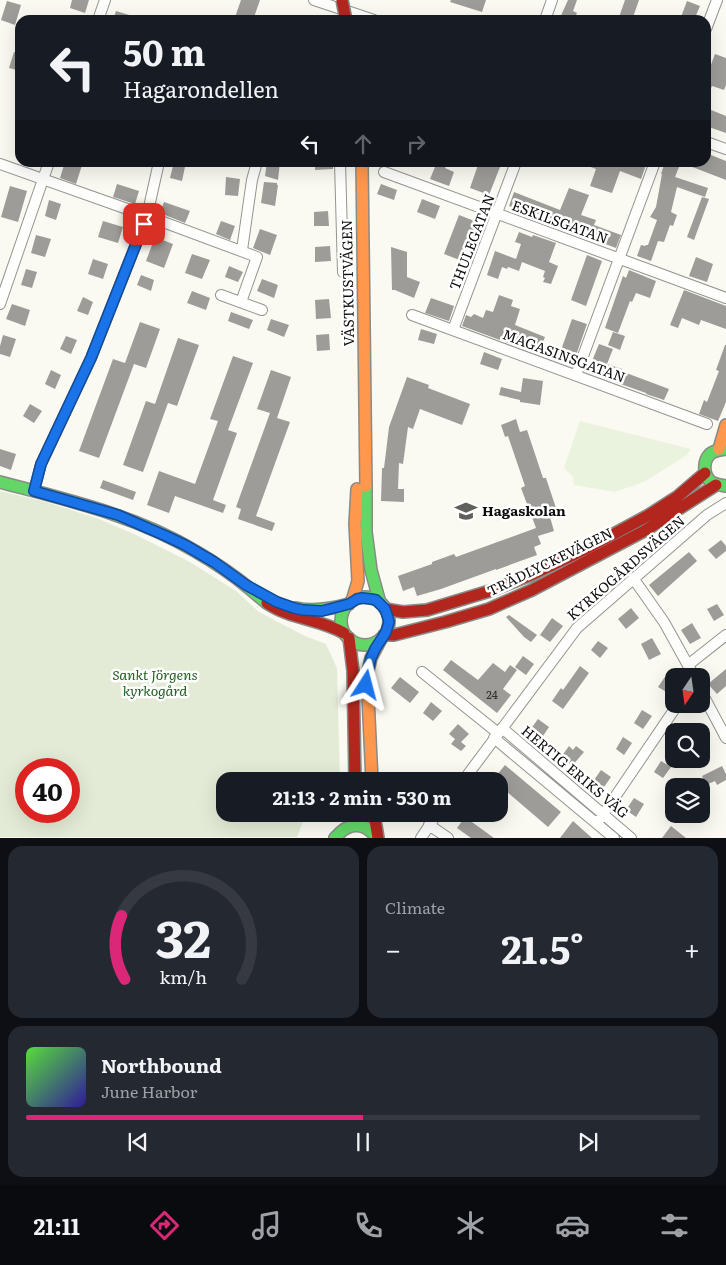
<!DOCTYPE html>
<meta charset="utf-8">
<style>
body{margin:0;font-family:Literata,serif;background:#242831;color:#f1f3f6;height:100vh;display:flex;flex-direction:column;font-size:19px;white-space:nowrap}
*{box-sizing:border-box;margin:0}
p{font-size:16px;color:#9ea1a6}
.icon{flex:none;width:28px;height:28px;fill:none;stroke:currentColor;stroke-width:2;stroke-linecap:round;stroke-linejoin:round}
.map{position:relative;height:838px;overflow:hidden}
.sheet{display:flex;flex-direction:column;gap:8px;padding:8px;background:#0d0f14;flex:1}
.sheet>*{flex:none}
.banner{position:absolute;left:15px;top:15px;width:696px;height:152px;border-radius:15px;box-shadow:0 5px 20px #0002;background:#171b24;color:#f1f3f6;overflow:hidden}
.needle{width:32px;rotate:193deg}
.buttons{position:absolute;left:665px;top:668px;display:grid;gap:10px}
.buttons a{display:grid;place-items:center;width:45px;height:45px;border-radius:10px;background:#171b24;box-shadow:0 5px 20px #0002;font-size:25px}
.speed{position:absolute;left:15px;top:758px;display:flex;gap:10px;font-size:25px;font-weight:700;text-align:center}
.speed>*{display:grid;place-content:center;width:65px;height:65px;border-radius:50%;background:#171b24;box-shadow:0 5px 20px #0002;line-height:1}
.speed .limit{border:8px solid #d22;background:#fff;color:#111}
.pin{position:absolute;display:grid;place-items:center;width:42px;height:42px;color:#fff;margin:-21px;border-radius:10px;box-shadow:0 2px 8px #0006}
.me{position:absolute;width:55px;margin:-28px;rotate:9deg;stroke-linejoin:round;filter:drop-shadow(0 0 4px #0008)}
.turn{display:flex;align-items:center;gap:18px;height:105px;padding:0 25px;font-size:22px}
.turn .icon{width:65px;height:65px;stroke-width:2.5}
.turn b{display:block;font-size:35px;line-height:42px}
.lanes{display:flex;align-items:center;height:48px;padding:0 25px;background:#0003;justify-content:center;gap:25px;direction:ltr}
.lanes .off{opacity:.35}
.big{font-size:38px;font-weight:700;line-height:1.1}
.sheet .tile{flex:1;display:flex;flex-direction:column;justify-content:center;gap:8px;min-width:0;padding:0 18px;border-radius:15px;background:#242831}
.sheet .dial{align-items:center;gap:0}
.dial svg{height:130px;overflow:visible;fill:none;stroke:#363941;stroke-width:7;stroke-linecap:round;text-anchor:middle}
.dial text{fill:#f1f3f6;stroke:none}
.song{display:flex;align-items:center;gap:15px}
.cover{width:60px;height:60px;border-radius:8px;background:linear-gradient(135deg,hsl(110 70% 55%),hsl(250 70% 35%))}
.played{height:5px;border-radius:2px;background:linear-gradient(90deg,#db2777 50%,#363941 50%)}
.keys{display:flex;justify-content:space-around;direction:ltr}
.heat{display:flex;justify-content:space-between;align-items:center;font-size:28px;direction:ltr}
.sheet .tiles{flex:1;display:grid;gap:8px;grid-template-columns:1fr 1fr}
.tile:last-child{grid-column:span 2}
.trip{position:absolute;left:216px;top:772px;width:292px;height:50px;border-radius:15px;background:#171b24;box-shadow:0 5px 20px #0002;font-weight:700;line-height:50px;text-align:center}
.menu{display:flex;height:80px;justify-content:space-around;align-items:center;background:#090b0e;color:#9ea1a6}
.menu .icon{width:35px;height:35px}
.menu .selected{color:#db2777}
.menu b{font-size:22px;color:#f1f3f6}
.map>svg:first-child{display:block}
</style>
<div class="map">
<svg width="726" height="838" viewBox="0 0 726 838">
<rect width="100%" height="100%" fill="#fafaf2"/>
<path fill="#e3ebd6" fill-rule="evenodd" d="M0,491L46,502L99,519L134,534L190,562L236,591L259,612L305,636L326,644L337,668L340,781H225V814H306L297,837H0ZM26,769H69V811H26Z"/>
<path fill="#eaf3dd" d="M580,421L691,449L687,455L644,482L615,492L574,485L573,477L564,468Z"/>
<path fill="#9d9c98" d="M72,0H89L85,13L70,8Z
M241,0H260L253,20H234Z
M451,0H486L482,12L450,2Z
M568,0H577L573,11L577,13L574,20H559Z
M625,0H639L632,20H618Z
M7,1L21,5L15,25L1,20Z
M687,1L700,6L694,20H690L681,17Z
M116,11L139,18V20H113Z
M14,52L20,54V71L9,68Z
M715,54L726,58V85L724,90L712,86L706,99V78Z
M706,108L726,116V133L706,126Z
M706,153L726,161V180L682,163L706,162Z
M65,162H83L76,184L60,178Z
M174,162H186L182,181L170,178Z
M267,162H280L278,180L265,176Z
M315,162H333V169L315,170Z
M437,162H448L445,168L454,172L449,186L430,179Z
M479,162H502L489,195L470,188Z
M581,162H647L641,179L620,171L612,193L590,186L596,169L580,163Z
M665,162H681L675,177L708,188L705,197L677,187L671,212L677,215L673,226L670,225L664,242L658,241L651,261L637,256L641,245L645,246L646,245H648L657,220L650,217L656,207L662,174H661Z
M226,177L240,179L238,196L225,195Z
M264,182L277,183V185H278L275,206L261,203Z
M117,184L139,191L135,204L113,197Z
M381,184L397,190L394,200L377,194Z
M10,186L27,191L18,222L1,217Z
M569,188L589,195L581,215L596,220L594,225L621,235L616,248L567,230L568,226L534,212L533,215L509,206L514,192L560,210Z
M702,197L709,199L694,240L687,237Z
M422,199L440,206L435,219L417,212Z
M49,200L61,204L56,220L45,216Z
M164,202L190,211L185,223L160,213Z
M328,211L329,226H314V212Z
M459,215L477,222L462,261L444,254Z
M103,221L123,227L118,243L98,237Z
M221,221L235,226L230,240L216,234Z
M260,229L277,235L270,255L253,248Z
M519,232L532,237L533,235L556,243L549,262L558,266L551,284L543,282L545,278L543,277L545,271L522,262L519,271L508,267L507,269L502,267L498,279L487,275L495,251L516,259L521,244L515,242Z
M36,235L51,239L45,257L31,253Z
M155,237L173,244L164,268L146,261Z
M330,246L331,261L315,262V247Z
M391,247L407,252V277L420,282L414,298L395,290H392Z
M192,254L210,260L202,279L185,273Z
M587,255L602,261L586,306L571,300Z
M696,257L713,264L707,282L689,276Z
M93,259L108,264L103,279L88,274Z
M229,266L243,272L238,282L225,277Z
M26,269L37,272L32,288L21,285Z
M629,270L656,281L650,298L636,293L632,302L630,301L618,333L605,328L623,276L626,278Z
M141,275L154,280L151,291L137,285Z
M262,279L278,285L274,298L257,291Z
M684,290L726,306V329L701,320L699,325L682,318L678,328L670,325Z
M192,291L210,298L206,310L187,303Z
M499,295L513,300L511,306L520,309L515,325L545,337L538,354L462,326L466,315L471,317L474,314L483,318L486,310L493,312Z
M83,297L93,302L88,315L77,311Z
M431,298L454,306L449,321L425,313Z
M329,299L331,318L316,319L315,300Z
M12,304L30,310L25,326L6,319Z
M231,312L253,320L249,329L228,321Z
M271,319L289,325L284,337L267,330Z
M572,319L587,324L575,358L560,353Z
M140,322L160,329L146,368L134,364L99,458L79,451L113,359L125,363Z
M421,329L437,334L434,344L418,340Z
M613,332L625,336L620,350L608,345Z
M329,334L330,350L317,351L316,335Z
M3,335L16,339L10,357L0,354V346Z
M66,336L77,340L71,354L60,349Z
M178,338L199,345L177,406L168,403L143,472L123,465L146,401L155,404Z
M599,344L613,349L607,364L622,369L621,371L669,389L664,400L646,394V393L595,375L590,366Z
M725,345H726V402L718,421L699,414L704,400L707,402L719,371L716,370Z
M484,352L502,359L498,370L480,364Z
M233,356L253,363L228,430L237,433L213,500L226,505L223,513L175,496L169,513L147,505L159,471L195,484L218,421L210,419Z
M51,370L61,375L55,389L45,384Z
M271,370L291,377L277,418L290,422L256,516L275,523L272,531L238,519L241,509L236,507L270,413L257,409Z
M407,377L429,385L428,388L470,404L462,425L420,409L413,429L408,427L403,464L399,463L398,489H404V502L381,501L382,468H384L389,427Z
M523,378L543,381L540,405L520,402V400L499,395L501,387L521,392Z
M30,404L42,411L34,423L23,416Z
M516,419L520,432L527,430L543,478H546L558,514L550,517L554,531L538,536L541,544L534,547L537,555L496,570V569L441,589L417,596L414,587L403,591L398,576L432,564V562L454,554L456,557L536,528L521,488L525,486L508,436L505,437L501,425Z
M0,449L16,454L11,470L0,466Z
M103,480L136,492L133,500L100,488Z
M721,540L726,546V551L716,559L708,550Z
M689,552L697,561L658,596L649,585Z
M717,604L724,615L714,621L707,609Z
M631,608L639,618L626,629L618,619Z
M509,615L537,635L531,642L524,637L506,617Z
M552,618L563,626L550,642L540,635Z
M692,623L701,638L690,644L681,630Z
M652,638L661,654L649,660L641,644Z
M598,641L608,648L600,658L591,650Z
M523,656L534,664L526,675L515,667Z
M451,660L478,680L493,663L505,672L510,665L517,670L503,689L511,695L497,713L443,670Z
M580,666L589,673L563,709L552,701L561,688L563,690Z
M726,669V686L717,694L708,684Z
M667,674L674,679V684L668,693L658,687Z
M400,677L419,692L410,703L391,688Z
M431,702L442,711L433,721L423,713Z
M642,710L652,716L643,729L634,723Z
M538,719L549,727L541,739L530,730Z
M458,724L469,734L461,742L466,746L461,751L451,744L455,739L449,734Z
M623,737L632,743L624,755L616,749Z
M569,746L573,750L576,746L584,752L572,766L561,757Z
M661,761L671,767L663,778L654,772Z
M505,765L561,812L548,827L500,786V781H492Z
M722,766L726,774V780L717,785L715,781L706,785L702,776Z
M601,770L611,777L602,790L592,783Z
M634,798L644,804L636,817L626,810Z
M465,817L494,838H471L457,828Z
M573,821L592,838H560Z
M671,826L686,838H662Z"/>
<g fill="none" stroke-linecap="round" stroke-linejoin="round">
<g stroke="#949490" stroke-width="12">
<path id="street" d="M314,0L374,20
M98,20L105,0
M545,20L552,0
M706,29L717,0
M706,142L726,149
M340,162L343,272
M0,164L147,216L257,257L241,302
M384,172L726,298
M242,250L252,180L257,162
M221,295L262,310
M0,304L49,162
M412,315L707,424
M453,330L516,162
M576,375L655,162
M34,491L41,464L91,358L147,216L159,162
M633,578L664,622L694,676
M688,665L726,635
M422,672L498,733
M701,691L726,738
M502,728L631,838
M494,738L614,838
M463,781L577,628L707,515L726,503
M600,819L678,704
M429,825L448,838
M421,838L437,814"/>
</g>
<g stroke="#8a8a87" stroke-width="14">
<path id="fast" d="M726,449C720,450 715,450 710,454C703,461 703,474 710,481C715,485 720,485 726,486
M0,482C67,500 135,515 195,551C214,562 232,574 249,588C255,593 260,598 267,603
M366,486V532L371,570L380,603
M341 621a24 24 0 1 1 48 0a24 24 0 1 1-48 0Z
M296,608C314,612 331,609 349,604
M335,838C348,822 364,821 377,838"/>
</g>
<g stroke="#8a8a87" stroke-width="14">
<path id="slow" d="M362,162L366,486
M719,449L726,425
M352,601L358,581L355,524L357,489
M372,781L367,675L371,658L381,639"/>
</g>
<g stroke="#8a8a87" stroke-width="14">
<path id="jam" d="M267,603C290,619 320,619 344,633
M385,609L403,612L427,610L493,590L531,575L588,548L649,515L677,497L705,473
M384,635H394L445,622L489,609L532,590L646,530L716,485
M349,638L353,671L355,781
M374,814L378,838"/>
</g>
<use href="#street" stroke="#fefefd" stroke-width="10"/>
<use href="#fast" stroke="#63d668" stroke-width="11"/>
<use href="#slow" stroke="#ff974d" stroke-width="11"/>
<use href="#jam" stroke="#b3261e" stroke-width="11"/>
<g stroke="#8a8a87" stroke-width="14" stroke-linecap="butt">
<path id="jam-bridge" d="M342,0L346,20"/>
</g>
<use href="#jam-bridge" stroke="#b3261e" stroke-width="11"/>
</g>
<g fill="none" stroke-linecap="round" stroke-linejoin="round">
<g stroke="#114b97" stroke-width="12">
<path id="route" d="M144,224L91,358L41,464L34,491L118,515L166,536L185,545L214,562L246,585L277,602L294,608L303,610L322,611L349,604L357,599L362,598L371,599L376,600L385,609L388,618L389,622L386,632L375,649L371,658L367,675L366,685"/>
</g>
<use href="#route" stroke="#1a73e8" stroke-width="9"/>
</g>
<defs>
<g id="school-bare" transform="scale(1.725)"><path d="M0-5L7-2L0 1L-7-2ZM-4 1L0 2.5L4 1V4Q0 6-4 4Z" fill="#60605d" stroke="#fff" stroke-width="2.5" paint-order="stroke"/></g>
</defs>
<g fill-rule="evenodd">
<use href="#school-bare" x="466" y="511"/>
</g>
<g text-anchor="middle" stroke-width="5" stroke-linejoin="round" paint-order="stroke">
<g font-size="11" fill="#313130">
<text x="492" y="699">24</text>
</g>
<g font-size="14" fill="#0d0d0d" stroke="#fff">
<text transform="translate(560 222) rotate(20)" y="5">ESKILSGATAN</text>
<text transform="translate(472 242) rotate(-69)" y="5">THULEGATAN</text>
<text transform="translate(348 283) rotate(-91)" y="5">VÄSTKUSTVÄGEN</text>
<text transform="translate(564 356) rotate(20)" y="5">MAGASINSGATAN</text>
<text transform="translate(550 562) rotate(-26)" y="5">TRÄDLYCKEVÄGEN</text>
<text transform="translate(626 568) rotate(-41)" y="5">KYRKOGÅRDSVÄGEN</text>
<text transform="translate(575 772) rotate(40)" y="5">HERTIG ERIKS VÄG</text>
</g>
<g font-size="14" font-weight="bold" fill="#0d0d0d" stroke="#fff" text-anchor="start">
<text x="482" y="516">Hagaskolan</text>
</g>
<g font-size="14" font-style="italic" fill="#266022" stroke="#fff">
<text x="155" y="680">Sankt Jörgens<tspan x="155" dy="16">kyrkogård</tspan></text>
</g>
</g>
</svg>
<div class="buttons">
<a><svg class="needle" viewBox="-14 -14 28 28"><path d="M0-13l5 13h-10z" fill="#e53935"/><path d="M0 13l5-13h-10z" fill="#9ea1a6"/></svg></a>
<a><svg class="icon" aria-label="search" viewBox="0 0 24 24"><circle cx="10" cy="10" r="6"/><path d="M15 15l6 6"/></svg></a>
<a><svg class="icon" aria-label="layers" viewBox="0 0 24 24"><path d="M12 4l9 5-9 5-9-5zM3 14l9 5 9-5"/></svg></a>
</div>
<div class="speed"><div class="limit">40</div></div>
<div class="pin" style="left:144px;top:224px;background:#d93025"><svg class="icon" aria-label="arrive" viewBox="0 0 24 24"><path d="M6 21V4h12l-3 4 3 4H6"/></svg></div>
<svg class="me" style="left:366px;top:685px" viewBox="-20 -20 40 40"><path d="M0-17L14 15 0 8-14 15z" fill="#1a73e8" stroke="#fff" stroke-width="4"/></svg>
<div class="trip">21:13 · 2 min · 530 m</div>
<div class="banner">
<div class="turn"><svg class="icon" aria-label="left" viewBox="0 0 24 24"><path d="M17 20v-9H6M10 6l-5 5 5 5"/></svg><div><b>50 m</b>Hagarondellen</div></div>
<div class="lanes"><svg class="icon" aria-label="left" viewBox="0 0 24 24"><path d="M17 20v-9H6M10 6l-5 5 5 5"/></svg><svg class="icon off" aria-label="ahead" viewBox="0 0 24 24"><path d="M12 20V5M6 11l6-6 6 6"/></svg><svg class="icon off" aria-label="right" viewBox="0 0 24 24"><path d="M7 20v-9h11M14 6l5 5-5 5"/></svg></div>
</div>
</div>
<section class="sheet">
<div class="tiles">
<div class="tile dial"><svg viewBox="0 0 100 80">
<path d="M14 69A42 42 0 1 1 86 69"/>
<path d="M14 69A42 42 0 0 1 12 30" stroke="#db2777"/>
<text x="50" y="56" font-size="32" font-weight="700">32</text>
<text x="50" y="72" font-size="11">km/h</text>
</svg></div>
<div class="tile"><p>Climate</p>
<div class="heat"><a>−</a><b class="big">21.5°</b><a>+</a></div>
</div>
<div class="tile">
<div class="song"><i class="cover"></i><div><b>Northbound</b><p>June Harbor</p></div></div>
<div class="played"></div>
<div class="keys"><svg class="icon" aria-label="previous" viewBox="0 0 24 24"><path d="M18 5L8 12l10 7zM5 5v14"/></svg><svg class="icon" aria-label="pause" viewBox="0 0 24 24"><path d="M8 5v14M16 5v14"/></svg><svg class="icon" aria-label="next" viewBox="0 0 24 24"><path d="M6 5l10 7-10 7zM19 5v14"/></svg></div>
</div>
</div>
</section>
<nav class="menu">
<b>21:11</b>
<svg class="icon selected" aria-label="directions" viewBox="0 0 24 24"><path d="M12 3l9 9-9 9-9-9zM9 14v-3h6M13 9l2 2-2 2"/></svg>
<svg class="icon" aria-label="music" viewBox="0 0 24 24"><path d="M9 18V5l10-2v13"/><circle cx="6" cy="18" r="3"/><circle cx="16" cy="16" r="3"/></svg>
<svg class="icon" aria-label="phone" viewBox="0 0 24 24"><path d="M5 4h4l2 5-3 2q2 4 5 5l2-3 5 2v4C11 20 4 13 5 4z"/></svg>
<svg class="icon" aria-label="climate" viewBox="0 0 24 24"><path d="M12 3v18M4 7l16 10M4 17L20 7"/></svg>
<svg class="icon" aria-label="car" viewBox="0 0 24 24"><path d="M5 17H2v-5l4-1 3-4h7l3 4 3 1v5h-3M9 17h6M6 11h13"/><circle cx="7" cy="17" r="2"/><circle cx="17" cy="17" r="2"/></svg>
<svg class="icon" aria-label="filters" viewBox="0 0 24 24"><path d="M4 7h16M4 17h16"/><circle cx="9" cy="7" r="2"/><circle cx="15" cy="17" r="2"/></svg>
</nav>
